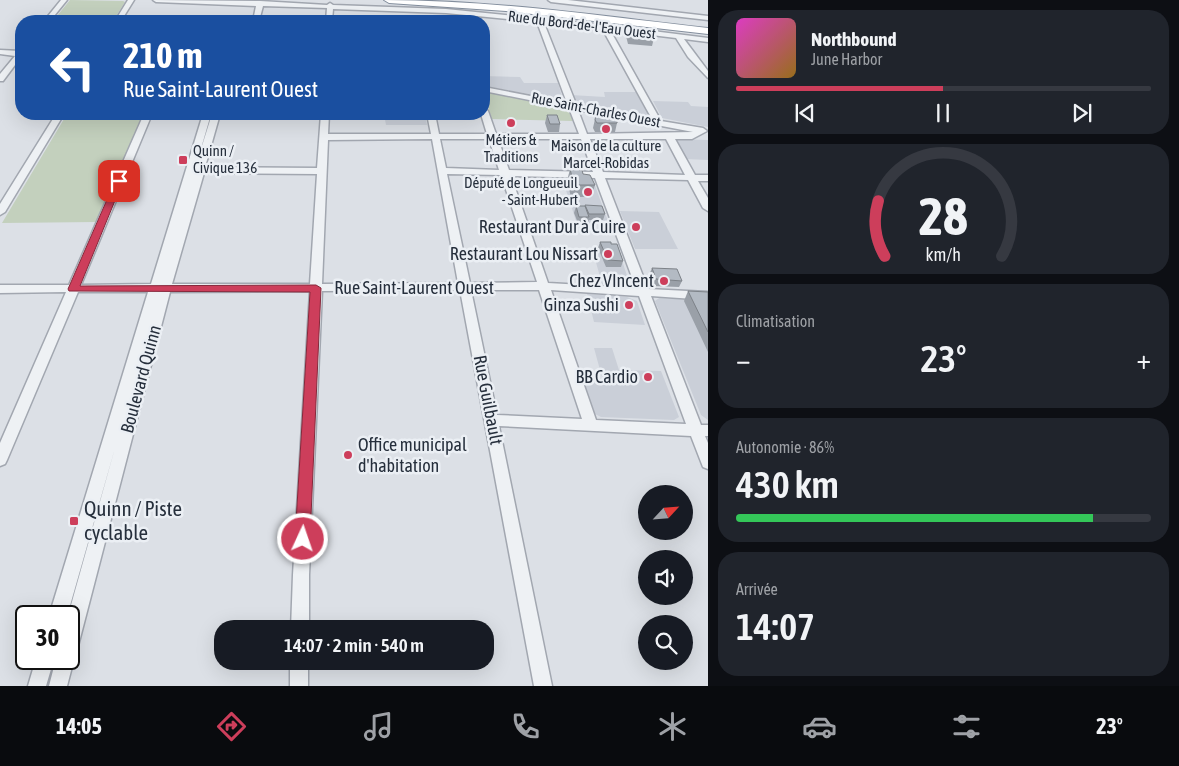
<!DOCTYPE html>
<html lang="fr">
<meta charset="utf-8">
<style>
body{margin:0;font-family:"Asap Condensed",sans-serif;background:#20242c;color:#f1f3f6;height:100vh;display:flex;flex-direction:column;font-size:19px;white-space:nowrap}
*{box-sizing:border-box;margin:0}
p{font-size:16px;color:#9ea1a6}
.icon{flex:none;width:28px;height:28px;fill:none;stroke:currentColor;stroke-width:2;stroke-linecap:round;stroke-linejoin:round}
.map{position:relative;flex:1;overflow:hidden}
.side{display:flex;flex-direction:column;gap:10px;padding:10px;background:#0d0f14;width:471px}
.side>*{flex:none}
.hud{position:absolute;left:15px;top:15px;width:475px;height:105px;border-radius:20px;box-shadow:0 5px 20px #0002;background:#1a4fa0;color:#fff;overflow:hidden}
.needle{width:32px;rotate:64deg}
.fabs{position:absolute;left:638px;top:485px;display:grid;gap:10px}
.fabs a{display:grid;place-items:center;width:55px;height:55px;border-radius:50%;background:#171b24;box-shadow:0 5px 20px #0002;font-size:25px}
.speed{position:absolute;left:15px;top:605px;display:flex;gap:10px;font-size:25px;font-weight:700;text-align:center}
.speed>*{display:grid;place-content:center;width:65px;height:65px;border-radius:50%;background:#171b24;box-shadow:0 5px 20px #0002;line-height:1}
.speed .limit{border:2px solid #111;border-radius:8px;background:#fff;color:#111}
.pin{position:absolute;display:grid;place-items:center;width:42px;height:42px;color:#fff;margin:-21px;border-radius:10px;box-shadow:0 2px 8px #0006}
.me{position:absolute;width:55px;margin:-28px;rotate:3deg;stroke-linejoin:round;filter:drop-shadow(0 0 4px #0008)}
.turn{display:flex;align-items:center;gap:18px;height:105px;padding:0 25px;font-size:22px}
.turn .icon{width:65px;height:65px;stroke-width:2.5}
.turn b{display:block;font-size:35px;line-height:42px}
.big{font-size:38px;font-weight:600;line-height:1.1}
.side .tile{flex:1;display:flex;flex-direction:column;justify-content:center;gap:8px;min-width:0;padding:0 18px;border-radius:20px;background:#20242c}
.side .dial{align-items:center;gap:0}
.dial svg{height:130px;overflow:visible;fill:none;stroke:#363941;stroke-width:7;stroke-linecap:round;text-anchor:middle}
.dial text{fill:#f1f3f6;stroke:none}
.song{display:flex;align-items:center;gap:15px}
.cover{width:60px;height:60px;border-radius:8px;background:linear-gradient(135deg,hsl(310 70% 55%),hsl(40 70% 35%))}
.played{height:5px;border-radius:2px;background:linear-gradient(90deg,#cd3e5b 50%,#363941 50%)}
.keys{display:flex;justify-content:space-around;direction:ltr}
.heat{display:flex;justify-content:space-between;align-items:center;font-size:28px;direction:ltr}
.charge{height:8px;border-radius:4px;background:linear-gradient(90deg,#34c759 86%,#363941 0)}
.trip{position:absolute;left:214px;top:620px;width:280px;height:50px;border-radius:20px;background:#171b24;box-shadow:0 5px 20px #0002;font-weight:600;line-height:50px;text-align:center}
.menu{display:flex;height:80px;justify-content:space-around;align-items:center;background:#090b0e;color:#9ea1a6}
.menu .icon{width:35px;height:35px}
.menu .on{color:#cd3e5b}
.menu b{font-size:22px;color:#f1f3f6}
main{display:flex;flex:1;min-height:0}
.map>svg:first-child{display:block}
</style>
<main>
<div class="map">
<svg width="708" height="686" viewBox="0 0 708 686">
<rect width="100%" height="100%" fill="#dce0e6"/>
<path fill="#cacfd8" d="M484,76L520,77L524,83H558L563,100L484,86Z
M604,92H636L649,116L647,117L573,102L571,95L605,97Z
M653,101L688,102L691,106L708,107V127L662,118Z
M384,114H425L427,125H386Z
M673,139L708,140V160L685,159Z
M562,178L593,180L609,224H577Z
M620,211L659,212L678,249H635Z
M592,248H618L630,285L602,284Z
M587,294L627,297L637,301L645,325L594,322Z
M659,298L708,301V420L701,415L655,301Z
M594,348H612L619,370L661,371L679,417L674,420L601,417L593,413L581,381H603Z"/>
<path fill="#c3d0bd" d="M70,0L123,1L125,2L113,21H53Z
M491,92L567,107L573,121L492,119L484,94Z
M67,114H143L96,222L2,223Z"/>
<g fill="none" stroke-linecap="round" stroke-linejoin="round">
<g stroke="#a2a7b0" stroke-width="3">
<path id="minor" d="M61,0H67L50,21H44Z
M128,0H134L121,21H115Z
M153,0L260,1L327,5L330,3L333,5L446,9L605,25L708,38V42L684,39L708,71V78L688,57L676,38L610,30L661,121L703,128L707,131L692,139H675L695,175H708V181H698L708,198V211L703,208L688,180L605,178L648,289L708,292V300L651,296L701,425H708V436H705L708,443V469L703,467L691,436L499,426L552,686H534L460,290L322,291L309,575V629H291L293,575L310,291L170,292L78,646L75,652L72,654L74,659L67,686H49L56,659H69L68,616L115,448L67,616H49L148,292H78L7,460L5,464L0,466V443L66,292L0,293V285H69L144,114H152L81,285L151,284L203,114H211L197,162L212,114H220L205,167L317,168L321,114H329L328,134H431L427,114H435L439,134H487L481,114H484V108L488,111L496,134H579L569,108L484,91V87L567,103L537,22L446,13L333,9L332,21H326L327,8L263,6L259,21H253L256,6L156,2ZM544,23L603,30L652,119L576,104ZM578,110L693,132L587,134ZM432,139L458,283L322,284L328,140ZM440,139H489L499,170L446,168ZM498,139H581L593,172L509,170ZM590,139H666L685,175L603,172ZM204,173L317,174L310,284H172ZM447,174L501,175L537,282L470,283ZM511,176L595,178L636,288L548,283ZM471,290H539L582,419L497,415ZM551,290L639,296L686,424L596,420Z
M548,0H568L708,16V20L551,2Z
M0,50L21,51V57L3,81H0V74L15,56L0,54Z
M56,114H64L5,212L0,215V204Z
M36,659H54L46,686H28Z
M290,661H308V686H290Z"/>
</g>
<g stroke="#838e9d" stroke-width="2">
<path id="highway" d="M384,0C493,0 600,16 708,28V34L506,11L389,3Z"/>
</g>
<use href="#minor" fill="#eef1f4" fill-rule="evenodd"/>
<use href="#highway" fill="#fff" fill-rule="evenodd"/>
</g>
<path fill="#9aa0a8" d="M628,29L654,38L652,46L628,44L626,36Z
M597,110L617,123L615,132H595L593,128Z
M547,115L560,124L559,132H548L545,123Z
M570,169L583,174L595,185L591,197H571L567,181Z
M585,205L605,214L603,220H589L588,224L578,223L574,213L576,206H585Z
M600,242L611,244L623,261L621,267H606L598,248Z
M652,268L682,281L679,287L653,286L649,275Z
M688,291L708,292V352L684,301Z"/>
<path fill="#b3bac3" stroke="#7d8288" d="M628,29L652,30L654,38L630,37Z
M597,110L618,113L617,123H597L595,120Z
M547,115H557L560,124H550Z
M570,169L582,170L583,174L590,175L595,185H574Z
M585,205L602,206L605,214H589Z
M576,206H585L589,217H579Z
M600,242H611V244H617L623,261L608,260Z
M652,268L677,269L682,281L656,279Z
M688,291L708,292V332Z"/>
<path fill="#cd3e5b" stroke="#85283b" d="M116,179L123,181L80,286L316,285L321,288L310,539L308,544L303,546L297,544L295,539L310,292L69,291L68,289Z"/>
<g fill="#cd3e5b" stroke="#ebeff4" stroke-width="2">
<circle cx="511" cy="123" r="5"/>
<circle cx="606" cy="129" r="5"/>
<rect x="178" y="155" width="10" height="10" rx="2.5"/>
<circle cx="588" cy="192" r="5"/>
<circle cx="636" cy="227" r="5"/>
<circle cx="608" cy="254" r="5"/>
<circle cx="664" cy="281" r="5"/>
<circle cx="629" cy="305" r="5"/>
<circle cx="648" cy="377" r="5"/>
<circle cx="348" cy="455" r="5"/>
<rect x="69" y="516" width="10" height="10" rx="2.5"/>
</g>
<g text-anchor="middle" stroke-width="5" stroke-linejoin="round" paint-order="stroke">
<g font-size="15" fill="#262f3c" stroke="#ebeff4">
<text transform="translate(582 25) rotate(7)" y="5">Rue du Bord-de-l'Eau Ouest</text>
<text transform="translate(596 110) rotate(11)" y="5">Rue Saint-Charles Ouest</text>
</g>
<g font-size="15" fill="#262f3c" stroke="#ebeff4">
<text x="511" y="145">Métiers &amp;<tspan x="511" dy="17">Traditions</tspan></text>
<text x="606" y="151">Maison de la culture<tspan x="606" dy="17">Marcel-Robidas</tspan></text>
<text x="193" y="156" text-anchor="start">Quinn /<tspan x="193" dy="17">Civique 136</tspan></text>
<text x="578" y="188" text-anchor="end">Député de Longueuil<tspan x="578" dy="17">- Saint-Hubert</tspan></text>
</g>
<g font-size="18" fill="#262f3c" stroke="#ebeff4" text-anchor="end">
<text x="626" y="233">Restaurant Dur à Cuire</text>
<text x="598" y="260">Restaurant Lou Nissart</text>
<text x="654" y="287">Chez VIncent</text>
<text x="619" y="311">Ginza Sushi</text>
<text x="638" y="383">BB Cardio</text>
<text x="358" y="451" text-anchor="start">Office municipal<tspan x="358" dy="21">d'habitation</tspan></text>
</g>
<g font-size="18" fill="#262f3c" stroke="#ebeff4">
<text x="414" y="294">Rue Saint-Laurent Ouest</text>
<text transform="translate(141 379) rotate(-75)" y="6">Boulevard Quinn</text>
<text transform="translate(488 400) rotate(79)" y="6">Rue Guilbault</text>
</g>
<g font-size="21" fill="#262f3c" stroke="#ebeff4" text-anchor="start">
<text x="84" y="516">Quinn / Piste<tspan x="84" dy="24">cyclable</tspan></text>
</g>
</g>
</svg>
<div class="fabs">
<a><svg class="needle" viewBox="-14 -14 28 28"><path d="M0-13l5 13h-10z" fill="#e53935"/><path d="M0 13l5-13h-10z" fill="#9ea1a6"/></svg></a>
<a><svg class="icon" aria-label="sound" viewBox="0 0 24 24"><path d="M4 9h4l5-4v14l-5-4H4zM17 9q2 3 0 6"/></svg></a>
<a><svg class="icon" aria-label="search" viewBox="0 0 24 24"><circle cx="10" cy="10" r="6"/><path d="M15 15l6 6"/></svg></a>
</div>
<div class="speed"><div class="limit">30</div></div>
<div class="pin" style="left:119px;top:181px;background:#d93025"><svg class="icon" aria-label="arrive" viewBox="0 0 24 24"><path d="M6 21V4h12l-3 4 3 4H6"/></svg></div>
<svg class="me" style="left:303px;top:539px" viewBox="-20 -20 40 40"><circle r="17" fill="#cd3e5b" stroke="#fff" stroke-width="3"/><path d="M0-11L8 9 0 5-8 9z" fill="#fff"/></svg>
<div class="trip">14:07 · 2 min · 540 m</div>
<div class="hud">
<div class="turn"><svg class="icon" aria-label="left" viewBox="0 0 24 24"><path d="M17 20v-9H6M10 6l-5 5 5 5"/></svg><div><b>210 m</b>Rue Saint-Laurent Ouest</div></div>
</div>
</div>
<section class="side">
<div class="tile">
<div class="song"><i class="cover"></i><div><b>Northbound</b><p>June Harbor</p></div></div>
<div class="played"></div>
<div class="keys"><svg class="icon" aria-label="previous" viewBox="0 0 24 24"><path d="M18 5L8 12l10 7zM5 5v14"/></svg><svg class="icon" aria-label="pause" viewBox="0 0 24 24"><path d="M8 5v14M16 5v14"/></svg><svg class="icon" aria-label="next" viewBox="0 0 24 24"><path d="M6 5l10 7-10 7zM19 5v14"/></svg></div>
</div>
<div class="tile dial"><svg viewBox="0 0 100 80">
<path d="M14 69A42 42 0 1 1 86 69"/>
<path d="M14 69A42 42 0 0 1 10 35" stroke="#cd3e5b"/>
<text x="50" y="56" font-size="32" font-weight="700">28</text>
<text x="50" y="72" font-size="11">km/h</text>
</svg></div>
<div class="tile"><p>Climatisation</p>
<div class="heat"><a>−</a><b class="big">23°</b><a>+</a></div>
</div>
<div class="tile"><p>Autonomie · 86%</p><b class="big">430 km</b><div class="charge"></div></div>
<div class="tile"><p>Arrivée</p><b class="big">14:07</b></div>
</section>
</main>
<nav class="menu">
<b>14:05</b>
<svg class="icon on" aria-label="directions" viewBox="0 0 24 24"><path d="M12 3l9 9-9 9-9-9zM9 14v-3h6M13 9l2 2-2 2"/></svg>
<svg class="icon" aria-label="music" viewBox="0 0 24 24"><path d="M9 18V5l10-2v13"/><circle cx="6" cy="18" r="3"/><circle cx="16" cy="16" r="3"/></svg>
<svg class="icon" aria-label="phone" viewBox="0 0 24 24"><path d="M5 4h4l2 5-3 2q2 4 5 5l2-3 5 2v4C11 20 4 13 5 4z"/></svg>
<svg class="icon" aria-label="climate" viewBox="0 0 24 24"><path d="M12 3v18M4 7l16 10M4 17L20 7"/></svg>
<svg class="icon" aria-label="car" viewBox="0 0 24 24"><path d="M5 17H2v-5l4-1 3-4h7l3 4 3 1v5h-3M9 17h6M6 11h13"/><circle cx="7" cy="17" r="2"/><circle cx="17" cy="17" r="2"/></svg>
<svg class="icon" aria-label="filters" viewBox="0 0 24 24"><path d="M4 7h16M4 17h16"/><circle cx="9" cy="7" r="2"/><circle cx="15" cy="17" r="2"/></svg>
<b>23°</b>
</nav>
